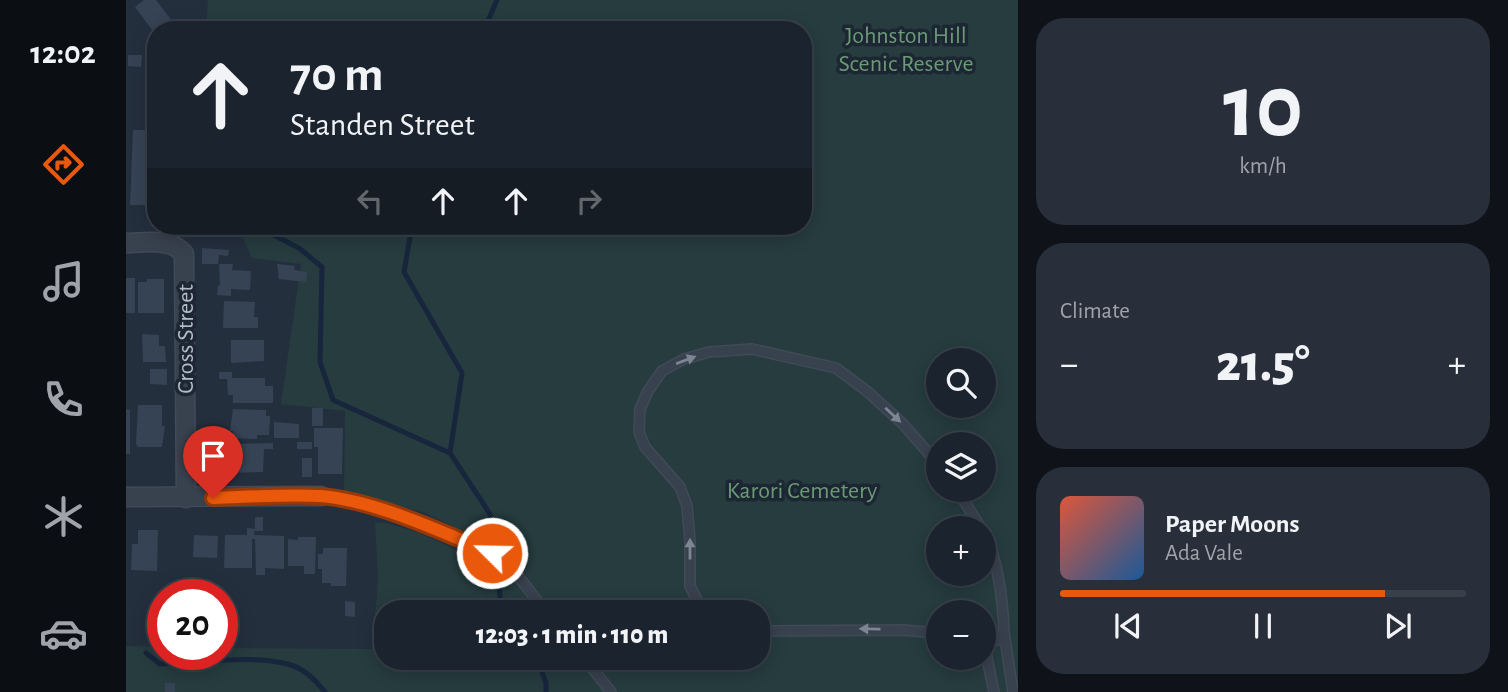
<!DOCTYPE html>
<meta charset="utf-8">
<style>
body{margin:0;font-family:"Alegreya Sans",sans-serif;background:#282f3a;color:#f1f3f6;height:100vh;display:flex;flex-direction:column;font-size:26px;white-space:nowrap}
*{box-sizing:border-box;margin:0}
p{font-size:23px;color:#a0a4aa}
.icon{flex:none;width:38px;height:38px;fill:none;stroke:currentColor;stroke-width:2;stroke-linecap:round;stroke-linejoin:round}
.map{position:relative;flex:1;overflow:hidden}
.details{display:flex;flex-direction:column;gap:18px;padding:18px;background:#0f1319;width:490px}
.details>*{flex:none}
.top-card{position:absolute;left:21px;top:21px;width:665px;height:214px;border-radius:28px;box-shadow:0 4px 18px #0003,0 0 0 2px #39404a;background:#1b232e;color:#f1f3f6;overflow:hidden}
.buttons{position:absolute;left:800px;top:348px;display:grid;gap:14px}
.buttons a{display:grid;place-items:center;width:70px;height:70px;border-radius:50%;background:#1b232e;box-shadow:0 4px 18px #0003,0 0 0 2px #39404a;font-size:35px}
.speed{position:absolute;left:21px;top:579px;display:flex;gap:14px;font-size:35px;font-weight:700;text-align:center}
.speed>*{display:grid;place-content:center;width:91px;height:91px;border-radius:50%;background:#1b232e;box-shadow:0 4px 18px #0003,0 0 0 2px #39404a;line-height:1}
.speed .limit{border:10px solid #d22;background:#fff;color:#111}
.pin{position:absolute;display:grid;place-items:center;width:60px;height:60px;color:#fff;margin:-72px -30px;border-radius:50% 50% 50% 0;rotate:-45deg;box-shadow:0 0 7px #0007}
.pin .icon{rotate:45deg}
.me{position:absolute;width:77px;margin:-38px;rotate:293deg;stroke-linejoin:round;filter:drop-shadow(0 0 5px #0008)}
.turn{display:flex;align-items:center;gap:24px;height:147px;padding:0 28px;font-size:32px}
.turn .icon{width:91px;height:91px;stroke-width:2.5}
.turn b{display:block;font-size:49px;line-height:60px}
.lanes{display:flex;align-items:center;height:66px;padding:0 28px;background:#0003;justify-content:center;gap:35px;direction:ltr}
.lanes .off{opacity:.35}
.big{font-size:52px;font-weight:800;line-height:1.1}
.details .tile{flex:1;display:flex;flex-direction:column;justify-content:center;gap:10px;min-width:0;padding:0 24px;border-radius:28px;background:#282f3a}
.details .dial{align-items:center;gap:0}
.dial b{font-size:91px;line-height:1}
.song{display:flex;align-items:center;gap:21px}
.cover{width:84px;height:84px;border-radius:10px;background:linear-gradient(135deg,hsl(10 70% 55%),hsl(210 70% 35%))}
.played{height:7px;border-radius:4px;background:linear-gradient(90deg,#ea580c 80%,#39404a 80%)}
.keys{display:flex;justify-content:space-around;direction:ltr}
.heat{display:flex;justify-content:space-between;align-items:center;font-size:38px;direction:ltr}
.trip{position:absolute;left:248px;top:600px;width:396px;height:70px;border-radius:28px;background:#1b232e;box-shadow:0 4px 18px #0003,0 0 0 2px #39404a;font-weight:800;line-height:70px;text-align:center}
main{display:flex;flex:1;min-height:0}
.menu{display:flex;flex-direction:column;width:126px;justify-content:space-around;align-items:center;background:#0b0e12;color:#a0a4aa}
.menu .icon{width:49px;height:49px}
.menu .current{color:#ea580c}
.menu b{font-size:32px;color:#f1f3f6}
.map>svg:first-child{display:block}
</style>
<main>
<nav class="menu">
<b>12:02</b>
<svg class="icon current" aria-label="directions" viewBox="0 0 24 24"><path d="M12 3l9 9-9 9-9-9zM9 14v-3h6M13 9l2 2-2 2"/></svg>
<svg class="icon" aria-label="music" viewBox="0 0 24 24"><path d="M9 18V5l10-2v13"/><circle cx="6" cy="18" r="3"/><circle cx="16" cy="16" r="3"/></svg>
<svg class="icon" aria-label="phone" viewBox="0 0 24 24"><path d="M5 4h4l2 5-3 2q2 4 5 5l2-3 5 2v4C11 20 4 13 5 4z"/></svg>
<svg class="icon" aria-label="climate" viewBox="0 0 24 24"><path d="M12 3v18M4 7l16 10M4 17L20 7"/></svg>
<svg class="icon" aria-label="car" viewBox="0 0 24 24"><path d="M5 17H2v-5l4-1 3-4h7l3 4 3 1v5h-3M9 17h6M6 11h13"/><circle cx="7" cy="17" r="2"/><circle cx="17" cy="17" r="2"/></svg>
</nav>
<div class="map">
<svg width="892" height="692" viewBox="0 0 892 692">
<rect width="100%" height="100%" fill="#242f3e"/>
<path fill="#263c3f" fill-rule="evenodd" d="M82,0H892V692H0V646L37,647V654H96V648L246,649L252,581L249,522C293,526 329,553 370,566L373,549L300,513L218,491L219,411L155,404L175,264L126,258L112,226H677V30H80ZM812,360H858V406H812ZM812,444H858V490H812ZM812,528H858V574H812ZM261,612H632V658H261ZM812,612H858V658H812Z"/>
<g fill="none" stroke-linecap="round" stroke-linejoin="round">
<path stroke="#17263c" stroke-width="5" d="M358,30L371,0
M130,226L173,248L196,267L194,362L207,400L324,453L364,514L367,536
M286,226L278,272L336,373L324,453
M372,579L376,612
M20,653L34,664C71,663 131,654 165,665C180,670 190,681 199,692
M411,658L420,683V692"/>
</g>
<path fill="#364354" d="M18,0H30L50,26L44,30H30V35L9,7Z
M2,55H16L15,67L2,66Z
M25,65H30V81H25Z
M7,130H27V170H20V176H29V185H24V205H4Z
M76,248L103,250L102,256L93,255L92,264H76Z
M93,264H107L106,270L125,271L124,290L105,289V296L91,295L92,285L94,286Z
M151,264L169,266L168,270L181,272L180,282L153,279Z
M0,278H9V313H0Z
M21,279H38V313H12V282H21Z
M98,301L129,302L128,317H132V328H97Z
M16,334L33,335V346H39L40,362H17Z
M105,340H138V361L105,363Z
M24,369H41V385L24,384Z
M93,372H106V378H139V386H147V403H107V395H102L101,379H93Z
M12,405H36V426H39L36,447H12L10,444Z
M186,408H197V426H186Z
M0,409L4,410V454H0Z
M107,409L140,410V416H144L143,435H131V439L107,438V431H104Z
M148,422L173,424V438H148Z
M188,428H217L216,474H192V447H188Z
M171,442H186V449H171Z
M147,443V449H138L137,472L103,473V444Z
M176,458H186V477H176Z
M129,517H137V531H128V535L158,536V569L139,568V575H130L129,539H126V568H98L99,535H121V528L129,529Z
M12,530H32L31,571L5,570L6,544H12Z
M68,535L92,536L91,558L67,557Z
M172,537H190L189,574H178V566H162V539L172,540Z
M197,548H221L220,586H205V583H196V569H192V554H197Z
M219,601L229,602V617L219,616Z
M39,683H49V692H39Z"/>
<g fill="none" stroke-linecap="round" stroke-linejoin="round">
<g stroke="#414a57" stroke-width="12">
<path id="lane" d="M831,490L855,528
M195,496C238,503 353,536 383,566C395,578 409,599 420,612
M858,532C872,558 877,602 878,632L872,640L858,643
M581,612L573,604L564,586V541L561,506L554,487L519,447L513,432L514,409L522,391L536,371L558,359L583,352L626,349L710,368L742,392L777,424L812,464
M632,631L777,630L812,633
M878,632L887,692
M858,643L868,692
M458,658L485,692"/>
</g>
<g stroke="#414a57" stroke-width="21">
<path id="street" d="M0,243C19,243 45,237 58,254L60,498
M0,497L195,496"/>
</g>
<use href="#lane" stroke="#38414e" stroke-width="9"/>
<use href="#street" stroke="#38414e" stroke-width="18"/>
</g>
<defs><path id="oneway-solid" d="M-6-.8H1V-3.2L6.5 0L1 3.2V.8H-6Z" transform="scale(1.75)"/></defs>
<g fill="#7c8592">
<use href="#oneway-solid" transform="translate(560 360) rotate(-21)"/>
<use href="#oneway-solid" transform="translate(767 415) rotate(43)"/>
<use href="#oneway-solid" transform="translate(564 549) rotate(-90)"/>
<use href="#oneway-solid" transform="translate(744 629) rotate(-179)"/>
</g>
<g fill="none" stroke-linecap="round" stroke-linejoin="round">
<g stroke="#983908" stroke-width="18">
<path id="route" d="M87,498C122,497 159,494 194,496C248,500 316,532 366,553"/>
</g>
<use href="#route" stroke="#ea580c" stroke-width="12"/>
</g>
<g text-anchor="middle" stroke-width="7" stroke-linejoin="round" paint-order="stroke">
<g font-size="24" fill="#6b9a76" stroke="#1d2633">
<text x="780" y="43">Johnston Hill<tspan x="780" dy="28">Scenic Reserve</tspan></text>
<text x="676" y="498">Karori Cemetery</text>
</g>
<g font-size="24" fill="#b4bcc9" stroke="#1d2633">
<text transform="translate(59 339) rotate(-90)" y="8">Cross Street</text>
</g>
</g>
</svg>
<div class="buttons">
<a><svg class="icon" aria-label="search" viewBox="0 0 24 24"><circle cx="10" cy="10" r="6"/><path d="M15 15l6 6"/></svg></a>
<a><svg class="icon" aria-label="layers" viewBox="0 0 24 24"><path d="M12 4l9 5-9 5-9-5zM3 14l9 5 9-5"/></svg></a>
<a>+</a>
<a>−</a>
</div>
<div class="speed"><div class="limit">20</div></div>
<div class="pin" style="left:87px;top:498px;background:#d93025"><svg class="icon" aria-label="arrive" viewBox="0 0 24 24"><path d="M6 21V4h12l-3 4 3 4H6"/></svg></div>
<svg class="me" style="left:366px;top:553px" viewBox="-20 -20 40 40"><circle r="17" fill="#ea580c" stroke="#fff" stroke-width="3"/><path d="M0-11L8 9 0 5-8 9z" fill="#fff"/></svg>
<div class="trip">12:03 · 1 min · 110 m</div>
<div class="top-card">
<div class="turn"><svg class="icon" aria-label="ahead" viewBox="0 0 24 24"><path d="M12 20V5M6 11l6-6 6 6"/></svg><div><b>70 m</b>Standen Street</div></div>
<div class="lanes"><svg class="icon off" aria-label="left" viewBox="0 0 24 24"><path d="M17 20v-9H6M10 6l-5 5 5 5"/></svg><svg class="icon" aria-label="ahead" viewBox="0 0 24 24"><path d="M12 20V5M6 11l6-6 6 6"/></svg><svg class="icon" aria-label="ahead" viewBox="0 0 24 24"><path d="M12 20V5M6 11l6-6 6 6"/></svg><svg class="icon off" aria-label="right" viewBox="0 0 24 24"><path d="M7 20v-9h11M14 6l5 5-5 5"/></svg></div>
</div>
</div>
<section class="details">
<div class="tile dial"><b>10</b><p>km/h</p></div>
<div class="tile"><p>Climate</p>
<div class="heat"><a>−</a><b class="big">21.5°</b><a>+</a></div>
</div>
<div class="tile">
<div class="song"><i class="cover"></i><div><b>Paper Moons</b><p>Ada Vale</p></div></div>
<div class="played"></div>
<div class="keys"><svg class="icon" aria-label="previous" viewBox="0 0 24 24"><path d="M18 5L8 12l10 7zM5 5v14"/></svg><svg class="icon" aria-label="pause" viewBox="0 0 24 24"><path d="M8 5v14M16 5v14"/></svg><svg class="icon" aria-label="next" viewBox="0 0 24 24"><path d="M6 5l10 7-10 7zM19 5v14"/></svg></div>
</div>
</section>
</main>
